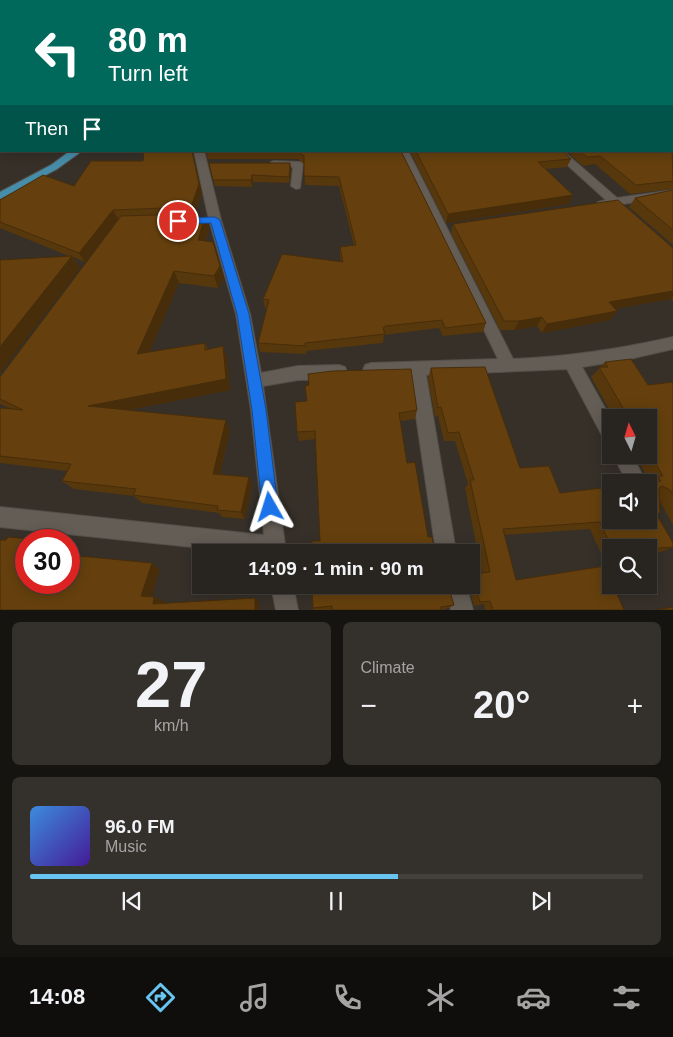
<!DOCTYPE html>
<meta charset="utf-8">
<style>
body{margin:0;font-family:Helvetica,sans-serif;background:#34302c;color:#f1f3f6;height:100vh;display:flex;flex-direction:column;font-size:19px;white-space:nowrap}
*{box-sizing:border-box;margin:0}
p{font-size:16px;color:#a5a4a4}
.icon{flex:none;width:28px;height:28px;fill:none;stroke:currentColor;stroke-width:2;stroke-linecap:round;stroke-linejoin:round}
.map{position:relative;height:610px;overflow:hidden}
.panel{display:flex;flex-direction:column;gap:12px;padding:12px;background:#161411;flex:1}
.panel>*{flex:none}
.hud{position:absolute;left:0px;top:0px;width:674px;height:152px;box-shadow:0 2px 12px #0003,0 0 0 1px #44413d;background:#00695c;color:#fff;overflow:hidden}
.needle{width:32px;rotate:355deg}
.fabs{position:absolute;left:602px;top:409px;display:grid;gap:10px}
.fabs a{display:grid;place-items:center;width:55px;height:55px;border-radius:0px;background:#28241f;box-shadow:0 2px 12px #0003,0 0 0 1px #44413d;font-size:25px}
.speed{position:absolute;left:15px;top:529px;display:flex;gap:10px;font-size:25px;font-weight:700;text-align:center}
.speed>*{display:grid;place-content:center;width:65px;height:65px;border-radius:50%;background:#28241f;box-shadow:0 2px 12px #0003,0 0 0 1px #44413d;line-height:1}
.speed .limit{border:8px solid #d22;background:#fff;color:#111}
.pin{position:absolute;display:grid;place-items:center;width:42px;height:42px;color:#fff;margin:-21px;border:2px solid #fff;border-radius:50%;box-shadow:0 1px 5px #0007}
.me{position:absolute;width:55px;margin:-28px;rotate:354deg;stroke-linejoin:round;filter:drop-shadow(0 0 4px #0008)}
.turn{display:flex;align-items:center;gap:18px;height:105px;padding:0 25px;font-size:22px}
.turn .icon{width:65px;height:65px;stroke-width:2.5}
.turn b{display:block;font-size:35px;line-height:42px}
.then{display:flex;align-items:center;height:48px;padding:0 25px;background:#0003;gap:10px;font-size:19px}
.big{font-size:38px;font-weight:700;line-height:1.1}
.panel .card{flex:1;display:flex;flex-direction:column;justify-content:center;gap:8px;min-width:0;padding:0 18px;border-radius:8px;background:#34302c}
.panel .dial{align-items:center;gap:0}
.dial b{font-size:65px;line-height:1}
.song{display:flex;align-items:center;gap:15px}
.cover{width:60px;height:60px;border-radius:8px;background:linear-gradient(135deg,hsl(210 70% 55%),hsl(260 70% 35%))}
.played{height:5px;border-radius:2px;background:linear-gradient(90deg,#68c4f0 60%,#44413d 60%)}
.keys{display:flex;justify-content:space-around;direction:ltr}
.heat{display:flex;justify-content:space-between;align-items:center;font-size:28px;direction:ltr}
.panel .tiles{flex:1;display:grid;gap:12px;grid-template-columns:1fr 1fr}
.card:last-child{grid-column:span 2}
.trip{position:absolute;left:192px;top:544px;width:288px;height:50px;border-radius:0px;background:#28241f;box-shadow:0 2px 12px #0003,0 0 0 1px #44413d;font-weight:700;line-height:50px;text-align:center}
.dock{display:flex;height:80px;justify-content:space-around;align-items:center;background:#100e0c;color:#a5a4a4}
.dock .icon{width:35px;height:35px}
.dock .selected{color:#68c4f0}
.dock b{font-size:22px;color:#f1f3f6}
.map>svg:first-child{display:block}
</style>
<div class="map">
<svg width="673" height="610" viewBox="0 0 673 610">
<rect width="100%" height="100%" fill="#363029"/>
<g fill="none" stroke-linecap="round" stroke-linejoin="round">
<g stroke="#534f49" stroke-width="2">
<path id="service" d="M0,113L1,114V119H0Z"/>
</g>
<g stroke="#534f49" stroke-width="2">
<path id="minor" d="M194,151H204L221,220L250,314L261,373L298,366L339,365L345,367L347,372L345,377L339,379L298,380L263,386L286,552H240L0,527V507L264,535L251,410L236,314L209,220Z
M398,151H408L513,359C567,357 620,349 673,337V349L625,360L582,367L611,419V443L605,441L567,369L426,375L456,552H436L410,375L371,377L365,375L363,370L365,365L371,363L498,359Z
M552,151H563L617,198L673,190V196L623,204L622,207L598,206L597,204L598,202L606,200Z
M274,161L301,162L303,164L300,188L296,189L291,186L293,167L271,166V162Z
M613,455H632L646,482H627Z
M271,585H293L298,610H276Z
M444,585H466L473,610H451Z"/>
</g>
<g stroke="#534f49" stroke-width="2">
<path id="primary" d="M70,151H82L57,169L0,199V192L51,165Z"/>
</g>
<use href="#service" fill="#645d56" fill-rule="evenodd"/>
<use href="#minor" fill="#645d56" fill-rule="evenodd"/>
<use href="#primary" fill="#468da9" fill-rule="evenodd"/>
</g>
<path fill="#57370c" d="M673,0V189L630,194L595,164L583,166L566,151H672Z
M192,151L202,193L194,216H187L188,217H205L209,229L205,241L224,278L218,288L179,283L149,352L205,343L208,349L227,358L230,390L128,410L230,430L220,475L252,485L245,519L222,517L219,513L142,503L134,496L74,489L62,481L67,471L0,463V408L11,409L0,404V377L119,219H118L85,262L73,257L80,268L71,257L0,228V200L74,186L143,161Z
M206,151H401L486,323L483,332L443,336L439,328L384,335L383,343L306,351V354L260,352L258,343L267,308H265L263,299L341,261L340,256V247L354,245L339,186L305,185L304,164L298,159H208Z
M410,151H563L571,159L567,167L546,169L569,204L446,223Z
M209,163H290L291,169L289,183L253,182L252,187L215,186Z
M673,190V245L629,207L635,198Z
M453,224L673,248V301L671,299L614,309L617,311L610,320L542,333L537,326L514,330H500L451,233Z
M605,362L648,385L673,382V525L660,501L657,515L673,543V547L661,552L649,553V548H611V557L603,558L590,529L504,535L516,580L624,610H485L484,604L474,606L468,585H471V574L482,573L465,488L468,484L455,441H444L438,416L435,417L428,378L431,368L520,468L560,493L650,482L635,455H649V418H614L591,377Z
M309,385L417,410L415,419L400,421L320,541L316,439L299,441L297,432L307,401Z
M312,585L454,605L449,608L441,610H313Z"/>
<path fill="#472d0a" d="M192,151L202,193L194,216L191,207Z
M290,163L291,169L289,183V177Z
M252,175L253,182L252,187L251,180Z
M573,195L569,204L446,223L448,214Z
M113,210L118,219L85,262L79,253Z
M205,217L209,229L201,252L198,240Z
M72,256L80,268L0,373V347Z
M220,266L224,278L218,288L214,276Z
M174,271L179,283L144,365L137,354Z
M673,291V296L671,299L602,311L609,302Z
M617,311L610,320L542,333L547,324Z
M542,317L537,326L514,330L519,321Z
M223,346L227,358L230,390L98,416L88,406Z
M226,420L230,430L218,482L213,474Z
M249,477L252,485L245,519L241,512Z
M69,546L73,548L69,557Z
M152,563L160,569L151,600L141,596Z
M154,597L164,601L162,607L153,604Z
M255,598L259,602V610H255Z"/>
<path fill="#65400e" stroke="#472d0a" d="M92,0H673V141L672,1H91Z
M672,148L673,181L636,185L600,156L587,157L580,151H672Z
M144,151H192L199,184L191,207L113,210L79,253L0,222V200L43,175L74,186L91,161H143Z
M298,151H401L486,323L445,328L442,320L386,326L383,328L385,334L305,343V346L258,343L269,300L263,299L282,254L343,262L340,247L356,245L339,177L304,176V156Z
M416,151H563L571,159L538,162L573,195L448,214Z
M209,163H290L289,177L252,175L251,180H213Z
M673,190V230L635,198Z
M618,200L673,248V291L609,302L617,311L547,324L542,317L519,321H504L453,224Z
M187,214L186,217H205L198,240L213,242L220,266L214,276L174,271L137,354L205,343V350L223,346L226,379L88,406L226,420L213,474L249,477L241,512L217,510L218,506L133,495L136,489L62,481L71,464L0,456V408L23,410L0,399V377L121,216Z
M72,256L0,347V260Z
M631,359L648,385L673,382V495L670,490L662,486L659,488L660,512L657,515L673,543V547L649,549V548H612L600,522L503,529L516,580L605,566L611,580V585H613L624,610H493L490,601L480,602L473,579H471V574L490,572L470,480H474L459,432L448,433L441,407L438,408L431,368L485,367L520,468L549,466L560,493L611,487V520H649V483L661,481L658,477L663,476L649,452V418H629L599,367H608L605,362Z
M411,369L417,410L399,413L407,463L415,462L428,537H432L435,552H312V541H320L315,431L297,432L295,402L307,401L305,386L309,385L308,374L333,371Z
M8,537L41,540H26V582H69V555L152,563L141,596L154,597L153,604L255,598V610H0V540H6Z
M312,585H448L454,605L441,607V610H332V606L313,608Z
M673,607V610H656Z"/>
<path fill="#1a73e8" stroke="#114b97" d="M215,217L220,220L249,314L266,410L278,507L276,512L270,515L265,512L262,507L252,410L237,314L211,223L178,224L174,221L178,218Z"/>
</svg>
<div class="fabs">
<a><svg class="needle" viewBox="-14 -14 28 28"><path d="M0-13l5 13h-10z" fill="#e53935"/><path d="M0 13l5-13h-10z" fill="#a5a4a4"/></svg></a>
<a><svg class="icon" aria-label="sound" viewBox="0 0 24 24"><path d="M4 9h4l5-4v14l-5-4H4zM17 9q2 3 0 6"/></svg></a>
<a><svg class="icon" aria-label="search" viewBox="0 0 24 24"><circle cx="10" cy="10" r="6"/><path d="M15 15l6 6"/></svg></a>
</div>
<div class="speed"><div class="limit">30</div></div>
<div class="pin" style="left:178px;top:221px;background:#d93025"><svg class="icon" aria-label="arrive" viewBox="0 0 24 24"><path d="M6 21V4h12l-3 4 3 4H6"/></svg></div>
<svg class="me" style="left:270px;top:507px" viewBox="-20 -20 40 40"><path d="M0-17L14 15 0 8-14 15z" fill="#1a73e8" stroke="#fff" stroke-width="4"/></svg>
<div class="trip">14:09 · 1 min · 90 m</div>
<div class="hud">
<div class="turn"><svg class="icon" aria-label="left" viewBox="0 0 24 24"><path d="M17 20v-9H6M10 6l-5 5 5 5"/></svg><div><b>80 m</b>Turn left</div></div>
<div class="then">Then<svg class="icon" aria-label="arrive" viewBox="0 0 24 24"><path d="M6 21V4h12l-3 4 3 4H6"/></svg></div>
</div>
</div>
<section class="panel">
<div class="tiles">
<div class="card dial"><b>27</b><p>km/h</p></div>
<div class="card"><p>Climate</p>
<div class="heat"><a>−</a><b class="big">20°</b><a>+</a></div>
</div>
<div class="card">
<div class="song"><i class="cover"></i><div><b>96.0 FM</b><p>Music</p></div></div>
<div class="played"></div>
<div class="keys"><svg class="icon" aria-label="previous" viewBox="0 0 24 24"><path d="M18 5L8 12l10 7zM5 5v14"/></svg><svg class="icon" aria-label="pause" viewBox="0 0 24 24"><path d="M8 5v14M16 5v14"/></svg><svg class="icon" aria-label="next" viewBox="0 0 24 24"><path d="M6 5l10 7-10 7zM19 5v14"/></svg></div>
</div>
</div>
</section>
<nav class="dock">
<b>14:08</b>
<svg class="icon selected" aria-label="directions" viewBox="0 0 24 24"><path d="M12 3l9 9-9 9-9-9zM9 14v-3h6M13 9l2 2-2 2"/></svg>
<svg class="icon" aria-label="music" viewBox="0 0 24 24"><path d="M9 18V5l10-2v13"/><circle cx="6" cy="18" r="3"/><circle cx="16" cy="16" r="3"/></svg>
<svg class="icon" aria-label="phone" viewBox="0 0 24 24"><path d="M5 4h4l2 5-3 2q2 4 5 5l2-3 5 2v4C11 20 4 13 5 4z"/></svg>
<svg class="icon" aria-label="climate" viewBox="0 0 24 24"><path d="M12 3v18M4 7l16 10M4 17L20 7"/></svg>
<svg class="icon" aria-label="car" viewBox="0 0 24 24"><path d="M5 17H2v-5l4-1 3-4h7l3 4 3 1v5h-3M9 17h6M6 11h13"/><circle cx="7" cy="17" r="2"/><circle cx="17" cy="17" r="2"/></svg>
<svg class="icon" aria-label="filters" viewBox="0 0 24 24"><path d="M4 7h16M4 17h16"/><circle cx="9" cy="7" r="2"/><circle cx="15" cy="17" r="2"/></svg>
</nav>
